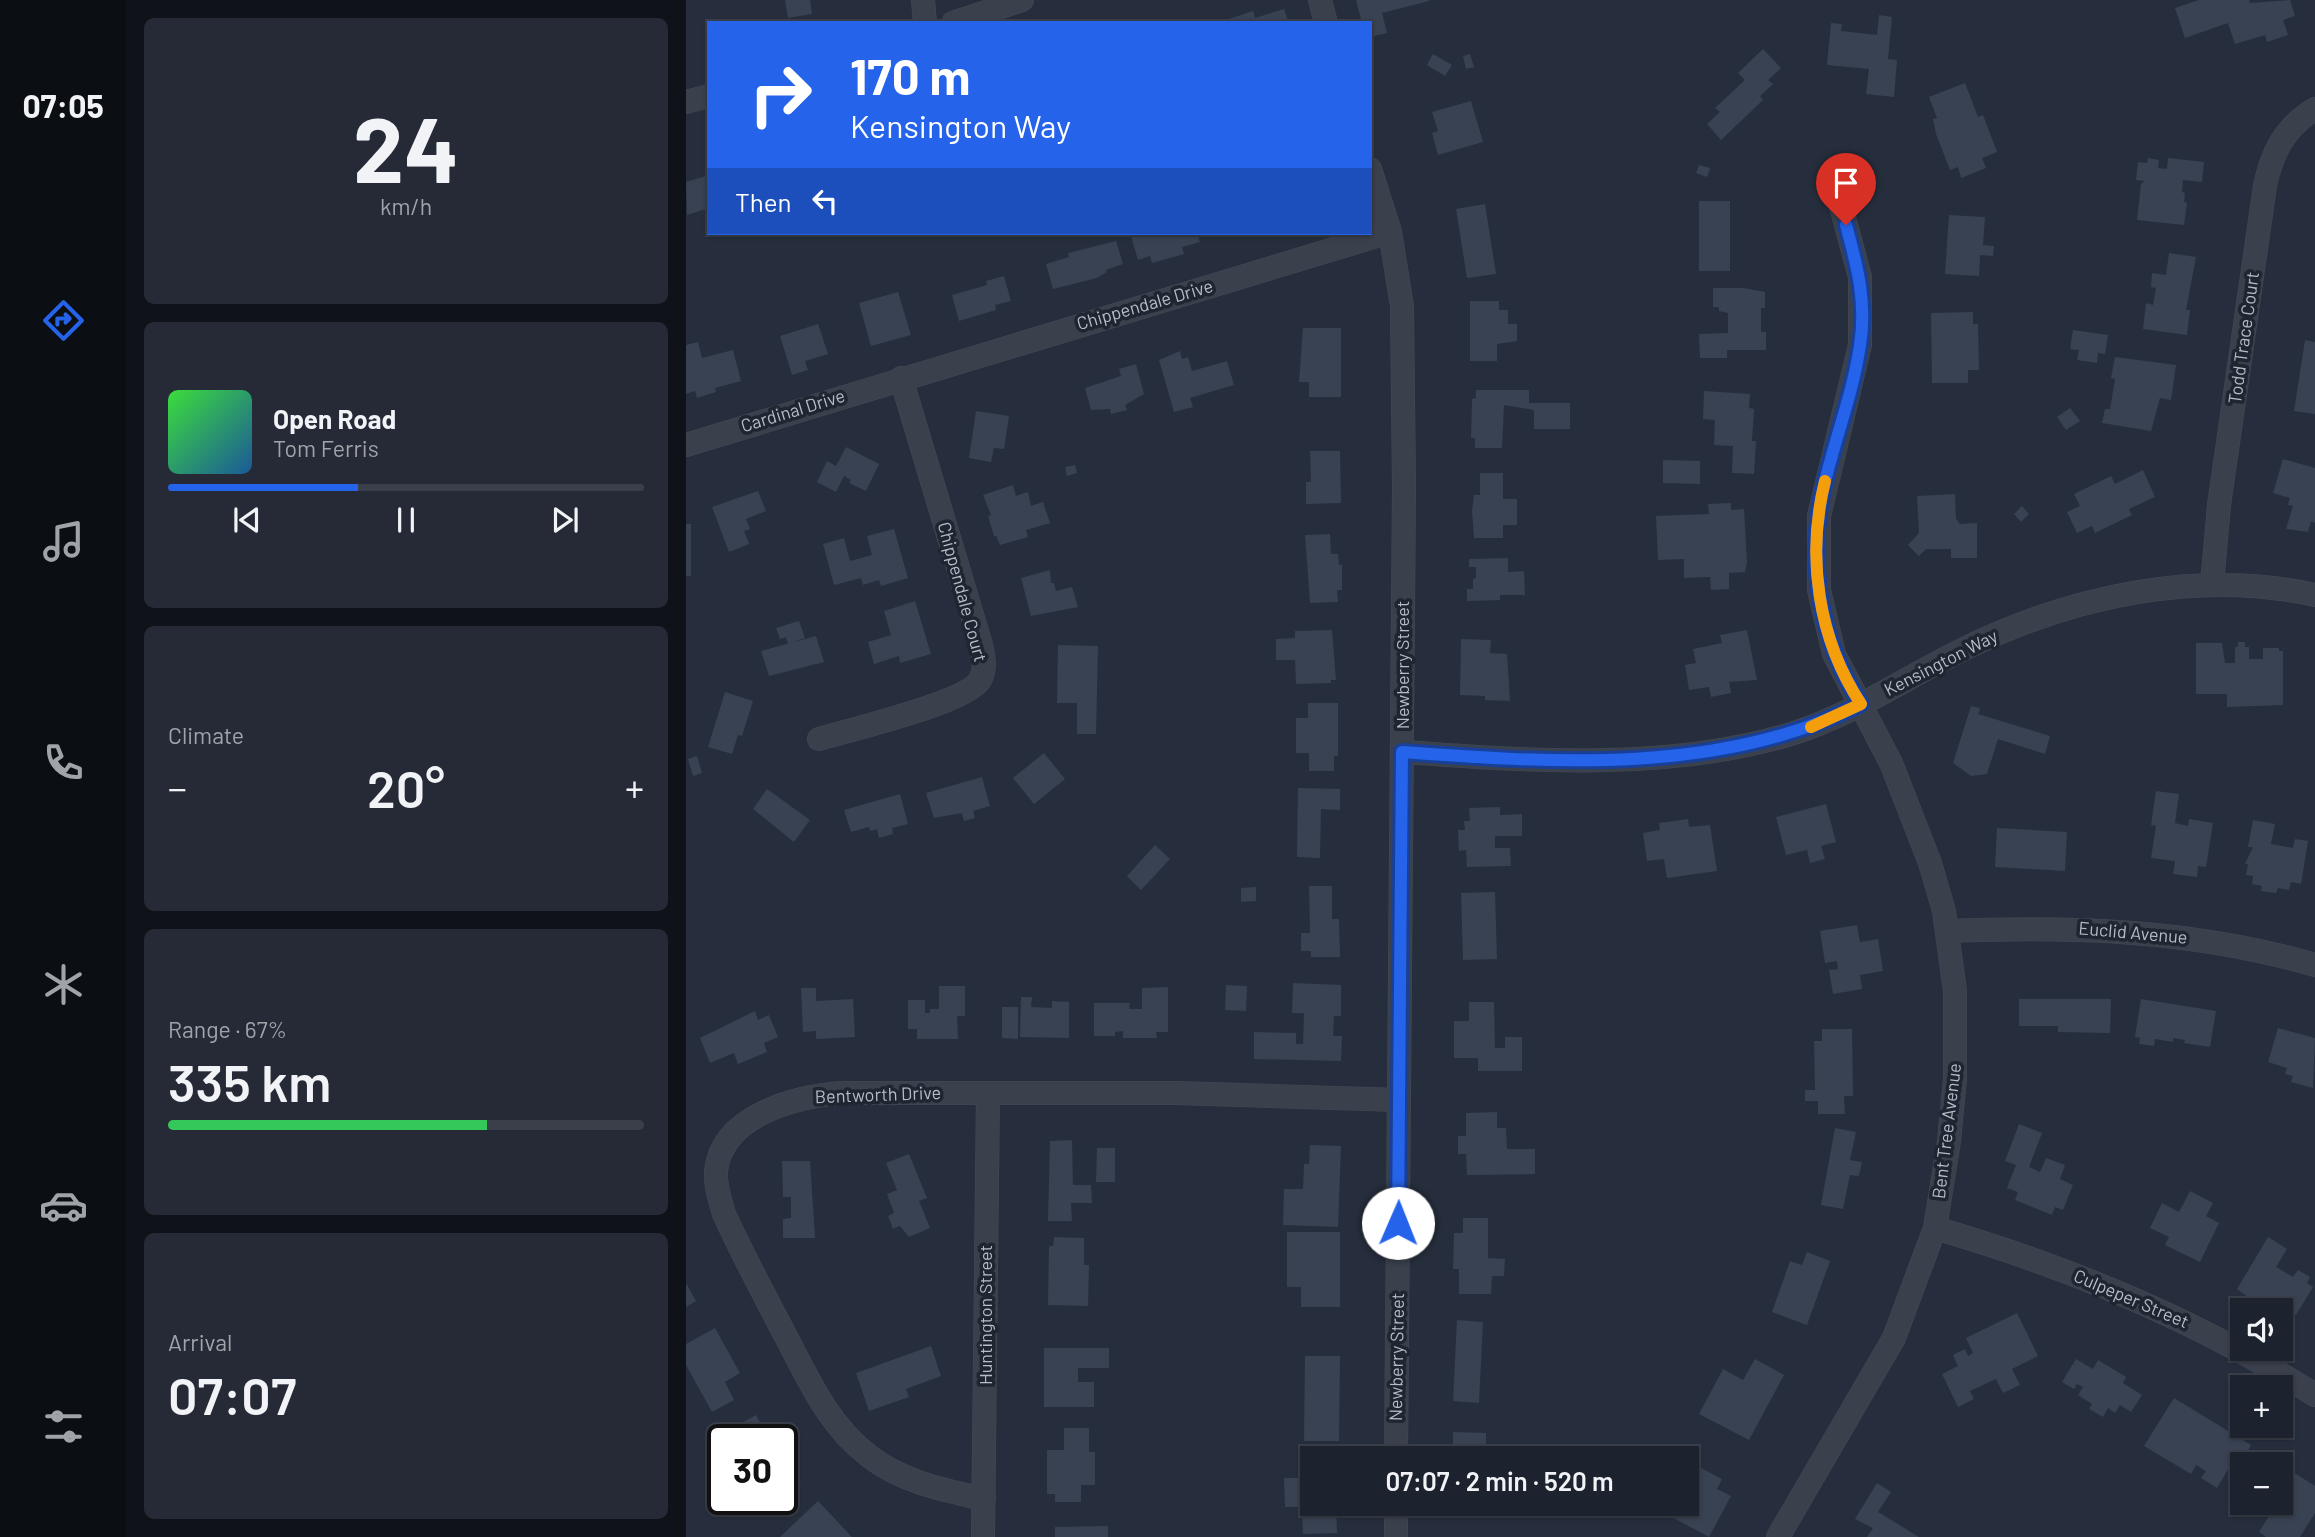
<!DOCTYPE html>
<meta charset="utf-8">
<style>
body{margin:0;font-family:Barlow,sans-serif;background:#252a36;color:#f1f3f6;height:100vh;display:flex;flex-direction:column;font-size:26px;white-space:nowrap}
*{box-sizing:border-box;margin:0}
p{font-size:23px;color:#a0a4aa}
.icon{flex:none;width:38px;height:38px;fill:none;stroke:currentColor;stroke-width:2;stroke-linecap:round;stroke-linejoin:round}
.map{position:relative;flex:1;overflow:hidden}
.drawer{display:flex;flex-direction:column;gap:18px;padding:18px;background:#0f1319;width:560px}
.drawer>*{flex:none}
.guide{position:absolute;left:21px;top:21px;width:665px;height:214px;border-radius:0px;box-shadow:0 2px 5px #0004,0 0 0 2px #3a3f4a;background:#2563eb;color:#fff;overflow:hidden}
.buttons{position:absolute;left:1544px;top:1298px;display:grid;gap:14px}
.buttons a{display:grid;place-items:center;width:63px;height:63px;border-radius:0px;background:#1c222e;box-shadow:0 2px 5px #0004,0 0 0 2px #3a3f4a;font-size:35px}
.speed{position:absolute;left:21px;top:1424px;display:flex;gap:14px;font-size:35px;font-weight:700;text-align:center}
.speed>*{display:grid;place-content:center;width:91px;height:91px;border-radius:50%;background:#1c222e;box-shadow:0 2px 5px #0004,0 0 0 2px #3a3f4a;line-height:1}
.speed .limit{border:4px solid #111;border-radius:10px;background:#fff;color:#111}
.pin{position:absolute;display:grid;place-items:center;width:60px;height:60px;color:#fff;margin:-72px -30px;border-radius:50% 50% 50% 0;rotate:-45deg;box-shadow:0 0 7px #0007}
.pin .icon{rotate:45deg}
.me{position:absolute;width:77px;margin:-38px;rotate:1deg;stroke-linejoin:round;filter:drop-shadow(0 0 5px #0008)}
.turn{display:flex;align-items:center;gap:24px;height:147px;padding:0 28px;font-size:32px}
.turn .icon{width:91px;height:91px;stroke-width:2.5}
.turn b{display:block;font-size:49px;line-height:60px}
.then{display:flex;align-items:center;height:66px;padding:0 28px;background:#0003;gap:14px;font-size:26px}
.big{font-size:52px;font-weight:600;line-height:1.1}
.drawer .widget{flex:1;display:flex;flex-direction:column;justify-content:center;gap:10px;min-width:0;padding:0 24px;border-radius:10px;background:#252a36}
.drawer .dial{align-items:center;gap:0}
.dial b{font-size:91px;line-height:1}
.song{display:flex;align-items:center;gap:21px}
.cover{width:84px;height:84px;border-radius:10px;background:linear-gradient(135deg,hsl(120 70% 55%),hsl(210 70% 35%))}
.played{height:7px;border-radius:4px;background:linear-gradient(90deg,#2563eb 40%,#3a3f4a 40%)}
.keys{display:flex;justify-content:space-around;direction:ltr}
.heat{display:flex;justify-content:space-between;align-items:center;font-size:38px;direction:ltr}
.charge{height:10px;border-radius:5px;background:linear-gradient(90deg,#34c759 67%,#3a3f4a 0)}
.trip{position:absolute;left:614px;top:1446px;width:399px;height:70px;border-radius:0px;background:#1c222e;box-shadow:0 2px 5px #0004,0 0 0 2px #3a3f4a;font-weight:600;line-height:70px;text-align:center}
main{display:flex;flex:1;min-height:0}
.dock{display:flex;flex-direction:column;width:126px;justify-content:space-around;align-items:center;background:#0b0e12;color:#a0a4aa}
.dock .icon{width:49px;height:49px}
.dock .current{color:#2563eb}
.dock b{font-size:32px;color:#f1f3f6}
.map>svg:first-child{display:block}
</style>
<main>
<nav class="dock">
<b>07:05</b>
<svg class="icon current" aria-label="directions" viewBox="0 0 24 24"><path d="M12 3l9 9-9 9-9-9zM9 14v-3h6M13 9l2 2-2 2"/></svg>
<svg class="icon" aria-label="music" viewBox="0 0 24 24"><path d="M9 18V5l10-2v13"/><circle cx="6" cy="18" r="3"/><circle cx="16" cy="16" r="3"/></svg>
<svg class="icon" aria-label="phone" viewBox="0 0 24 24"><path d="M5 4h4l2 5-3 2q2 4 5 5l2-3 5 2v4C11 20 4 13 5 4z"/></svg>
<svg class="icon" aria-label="climate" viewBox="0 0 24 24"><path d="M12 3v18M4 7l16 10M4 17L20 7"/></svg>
<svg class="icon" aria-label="car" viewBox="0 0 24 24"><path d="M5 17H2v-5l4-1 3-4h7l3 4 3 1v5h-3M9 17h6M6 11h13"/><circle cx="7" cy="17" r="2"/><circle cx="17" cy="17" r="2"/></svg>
<svg class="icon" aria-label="filters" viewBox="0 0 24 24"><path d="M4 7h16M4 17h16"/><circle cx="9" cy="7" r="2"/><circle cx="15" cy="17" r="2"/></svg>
</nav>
<section class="drawer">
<div class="widget dial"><b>24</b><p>km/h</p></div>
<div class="widget">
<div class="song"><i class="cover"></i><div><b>Open Road</b><p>Tom Ferris</p></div></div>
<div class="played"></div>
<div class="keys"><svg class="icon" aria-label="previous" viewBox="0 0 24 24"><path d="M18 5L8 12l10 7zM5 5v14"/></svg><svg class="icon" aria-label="pause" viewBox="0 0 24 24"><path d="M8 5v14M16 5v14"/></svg><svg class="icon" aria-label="next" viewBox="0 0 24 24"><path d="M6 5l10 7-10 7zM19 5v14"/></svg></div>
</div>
<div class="widget"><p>Climate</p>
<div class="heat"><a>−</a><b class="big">20°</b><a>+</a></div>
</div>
<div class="widget"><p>Range · 67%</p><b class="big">335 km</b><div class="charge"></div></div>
<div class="widget"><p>Arrival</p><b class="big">07:07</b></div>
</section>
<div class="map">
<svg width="1629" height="1537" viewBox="0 0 1629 1537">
<rect width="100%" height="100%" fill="#262e3d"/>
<path fill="#384252" d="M99,0H124L126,14L102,18Z
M670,0H743V1L696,13L701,33L684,37V23H676Z
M1513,0H1563L1564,3L1604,0L1609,16L1597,20L1602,35L1581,42L1579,35L1549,44L1542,23L1499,38L1489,8Z
M598,9L603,23H531L567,11L569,18Z
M1193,15L1206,17L1202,59L1211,60L1208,97L1180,94L1183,69L1141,65L1145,23L1156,24L1155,31L1191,35Z
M1077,49L1095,68L1082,80L1087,84L1074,96L1077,100L1035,140L1021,124L1034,112L1029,108L1059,80L1052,73Z
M747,54L766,65L759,76L741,65Z
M784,54L788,67L780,69L777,56Z
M1279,83L1292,117L1297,115L1311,152L1296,158L1300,168L1275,178L1272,167L1264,170L1250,134L1247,119L1251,118L1243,97Z
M785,101L797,142L752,155L746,133L752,131L746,112Z
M1462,158L1473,160L1472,168L1481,169L1482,158L1518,162L1516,182L1497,180L1496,192L1499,193L1498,202L1501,203L1498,225L1451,220L1455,184L1459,181L1450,180L1452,162L1461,163Z
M1013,165L1024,168L1021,177L1010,173Z
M23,175V208L1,215L0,182Z
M1013,201H1044V271H1013Z
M799,204L810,274L781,278L770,209Z
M1263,215L1299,217L1297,245L1308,246L1307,256L1294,255L1293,276L1259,274Z
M454,233H511L514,242L496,247L498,254L466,263L464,256L452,260L445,236Z
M430,241L437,264L420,270L421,272L411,278L367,289L360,264L383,257L382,253Z
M1483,253L1510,257L1500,310H1504L1501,335L1457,329L1460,303L1467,305L1470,288L1465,287L1466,273L1480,275Z
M318,276L325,301L309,305L310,310L273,321L266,295L301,285L300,281Z
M1027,288H1057L1079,292V308H1075V332H1080V350H1041V358H1014L1013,334L1042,333V313L1033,311V307H1027Z
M212,292L225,335L185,346L173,303Z
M784,301H813V310H822V324H831V341L811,344V361H784Z
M1287,312V324H1292L1293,370H1282V383H1246L1245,313Z
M132,324L142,354L119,361L122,370L106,375L94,336Z
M617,328H655V397H623V382H613Z
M1387,330L1422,335L1419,354L1412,353L1411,363L1391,360L1393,350L1384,349Z
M1619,340L1629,342V414L1608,411Z
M12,342L16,358L47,350L55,381L29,388L30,392L11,398L9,391L0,394V345Z
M494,351L496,359L502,357L506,371L541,361L548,385L504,398L507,407L488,412L473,360Z
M1429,357L1490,365L1485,400L1474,398L1465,431L1416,423L1419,409H1424L1429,379L1425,378Z
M450,364L458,394L439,405L441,410L425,414L424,409L405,410L399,388L435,376L433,369Z
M790,390H843V403H884V429H848V410L818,405L816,448H789V438H785L786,399L790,398Z
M1018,391L1064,394L1063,408L1068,409L1066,441H1070L1068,474L1046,473L1047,446L1028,445L1029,420L1017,419Z
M1384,408L1394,421L1380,430L1371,417Z
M290,411L323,416L318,449L308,448L305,462L283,458Z
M160,447L193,464L180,491L163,483L165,480L158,476L150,492L131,482L141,461L150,466Z
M624,451H654L655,503L620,504V482H625Z
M1597,459L1629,468V523L1625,521L1622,532L1600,529L1607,506L1602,505L1604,498L1587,493Z
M977,460L1014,461V484L977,483Z
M389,465L391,473L381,476L379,467Z
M1457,470L1469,497L1443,509L1446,515L1409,533L1406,526L1391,533L1381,512L1394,506L1388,494L1425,476L1429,484Z
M794,473H817V499H831V525H817V538H788L786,511L788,495H794Z
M327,485L330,496L342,492L345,506L357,502L364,523L340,530L342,537L314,545L310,536H308L302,516L305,515L297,495Z
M72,491L80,511L60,519L64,529L58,531L63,544L43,552L26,507Z
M1269,494L1270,519L1274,524L1291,523V558H1265V549H1240L1233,556L1222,545L1233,533L1231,496Z
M1045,503V510L1058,509L1061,562L1059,572L1043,573V589L1025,590L1024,577L998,578V559L972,560L970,516L1023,514L1022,504Z
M1336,506L1343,514L1335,522L1328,514Z
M0,524H5V576H0Z
M208,529L222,578L195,586L193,580L177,585L175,578L148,585L137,544L158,538L164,561L186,555L181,536Z
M644,534L645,554H652L653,565H656V590H651L652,602L624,603L619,535Z
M822,558V572L838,571L839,595H814V600L781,601V589H787V579L790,578V567H783V559Z
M364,570L365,583H368L370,591L386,587L392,607L345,616L335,578Z
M229,601L245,654L214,663L213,656L188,664L182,642L205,635L198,611Z
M113,621L119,638L102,644L100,637L94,639L90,628Z
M646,630L650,680H645V683L610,684L609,660H590V639L609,638V631Z
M1061,630L1071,680L1043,682L1045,693L1025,697L1023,687L1003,690L999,665L1010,663L1007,649L1036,643L1034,635Z
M130,636L138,662L83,676L75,651Z
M775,639L805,640L804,653L821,654L824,701L799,700V696L774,695Z
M1552,642H1559V647H1563V659H1577V648H1593V651H1597V705L1541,707V694H1510V643H1536L1539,663H1549V647H1552Z
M372,645L412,646L410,734H391V703H371Z
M39,692L67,701L56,736L52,735L46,754L22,747Z
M622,703H652V756H648V771H623V753H610V718H622Z
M1285,706L1294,708L1292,714L1364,736L1359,754L1312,739L1301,774L1285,776L1267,763Z
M358,753L379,779L348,804L327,778Z
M11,756L16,773L7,776L2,759Z
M296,777L304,806L287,811L289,818L278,821L276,813L248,818L240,793Z
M612,788L654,789V810L635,809L634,858L611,857Z
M81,789L124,820L108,842L67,809Z
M1470,791L1493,794L1489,823L1502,826L1503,819L1527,823L1520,867L1512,866L1511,877L1487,874L1489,861L1465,858L1470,826L1465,825Z
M214,794L222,824L206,828L207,834L193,838L191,829L184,831L183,827L165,832L158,810Z
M1140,804L1150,842L1135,846L1139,859L1124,863L1121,850L1100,855L1090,817Z
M814,807V815L836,814V836H809V848H824L825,866L781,867L780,850L773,851L772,830H779L778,821H784L783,808Z
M1002,819L1003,827L1024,825L1031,871L981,878L978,859L961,861L957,833L974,830L973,823Z
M1567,820L1589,824L1585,844L1607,848L1609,839L1622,841L1615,884L1605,882L1603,890L1592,888L1590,893L1575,891L1576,886L1566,884L1567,876L1560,875L1562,864H1559L1567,847H1562Z
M1311,828L1381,832L1379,871L1309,867Z
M469,845L484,859L455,890L441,876Z
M623,886H646V919H653L654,957H625V951H615V933H624Z
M570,887V901L555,902V888Z
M809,892L811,959L777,960L775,893Z
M1171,925L1174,942L1192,939L1197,971L1174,975L1176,989L1147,994L1143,970L1152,969L1151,961L1139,963L1134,931Z
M607,983L655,985V1016H648L647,1036H656L655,1061L568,1059V1032L610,1033V1044H617L618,1013H606Z
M540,985L561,986L560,1011L539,1010Z
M253,986H279V1016H271L272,1039H231V1029H222V1000H239V1013H244V1009H253Z
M482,987V1032H470L471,1038H437V1031L429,1032V1036H408V1003H444L443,1009H456V988Z
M115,988H130V1001L167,999L169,1037L130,1039V1031L117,1032Z
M335,997H346L345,1007L366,1008V1001L383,1002V1038L334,1037Z
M1333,999H1425L1424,1033L1372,1032V1026H1333Z
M1455,999L1530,1011L1524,1047L1498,1043L1499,1040L1487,1038V1042L1469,1039L1468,1046L1453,1044L1454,1038L1449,1037Z
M783,1002H808L809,1048H819V1037H836V1071H792V1058H768V1021H783Z
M316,1007H332V1039L316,1038Z
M69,1011L72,1020L83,1015L92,1037L78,1043L81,1052L52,1064L48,1053L24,1063L14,1038Z
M1592,1028L1629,1038L1627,1088L1605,1082L1607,1076L1599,1074L1601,1068L1582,1062Z
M1136,1029H1166L1167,1096H1158L1159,1114H1132V1101H1119V1090H1129L1128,1041H1136Z
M811,1112V1128H820L821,1149H849V1174L781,1175L780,1154H772V1136H780V1113Z
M1333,1124L1356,1133L1343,1167L1354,1172L1360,1158L1379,1165L1374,1179L1387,1185L1377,1210L1369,1207L1366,1215L1329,1200L1332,1192L1321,1188L1330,1165L1319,1161Z
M1149,1128L1170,1132L1164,1160L1176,1162L1173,1176L1164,1175L1157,1209L1135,1205Z
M386,1140L387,1185H405L406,1203H385L386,1221H362L364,1141Z
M624,1145L655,1146L652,1227L597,1225L598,1189H617L618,1164H623Z
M411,1148H429V1182H410Z
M223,1154L241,1198L233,1201L244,1228L223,1237L214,1226L207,1229L202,1216L208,1213L201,1194L211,1190L200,1163Z
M96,1161H124L129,1238H97V1219L105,1218V1197H97Z
M1504,1191L1527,1203L1520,1216L1533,1223L1514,1262L1479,1245L1483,1237L1464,1228L1476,1203L1493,1212Z
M777,1218H802V1258L819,1259L818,1276H806L805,1294H773V1269H767L768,1233H777Z
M601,1232H654V1307H615V1287H601Z
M368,1237L398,1238V1265H403L402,1306L362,1305L363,1246H367Z
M1582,1237L1601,1249L1590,1267L1607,1277L1612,1270L1624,1277L1621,1283L1627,1287L1610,1315L1593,1305L1591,1310L1580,1304L1577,1308L1551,1289Z
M1121,1252L1144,1261L1121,1325L1086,1312L1104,1261L1116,1265Z
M0,1283L10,1301L0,1307Z
M1331,1313L1352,1356L1326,1369L1334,1385L1317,1393L1310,1379L1284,1391L1288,1399L1272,1407L1256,1374L1272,1366L1267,1355L1279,1349L1282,1356L1287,1353L1280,1338Z
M771,1320L797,1322L793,1403L767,1401Z
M29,1328L54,1373L39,1382L48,1400L26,1412L0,1365V1344Z
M245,1346L255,1376L220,1389L223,1397L183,1411L170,1373Z
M358,1348H423V1368H392V1382H408V1407H358Z
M619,1356H654L653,1441H618Z
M1069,1359L1098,1375L1063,1440L1013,1414L1037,1369L1057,1380Z
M1390,1359L1407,1369L1412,1360L1440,1377L1437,1383L1456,1395L1445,1412L1434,1405L1429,1413L1422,1408L1417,1417L1403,1409L1406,1404L1392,1395L1397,1387L1391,1384L1388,1389L1376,1382Z
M1488,1398L1565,1445L1551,1470L1544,1466L1531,1488L1515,1478L1520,1471L1510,1465L1505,1474L1458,1446Z
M70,1415L84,1440H48L43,1430Z
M378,1428H403V1452H409V1485H395V1502H369V1494H361V1450H378Z
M767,1432L800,1433V1458H767Z
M96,1449L115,1483L96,1493Z
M1596,1465L1629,1486V1513L1614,1537H1580L1573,1532L1591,1503H1594Z
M1013,1467L1036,1479L1031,1489L1045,1496L1023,1537L967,1507L969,1503H1001V1471L1008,1475Z
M598,1478H626V1503H650L651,1533L617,1534L616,1507H599Z
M1191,1483L1205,1492L1192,1512L1233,1537H1181L1187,1528L1169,1519Z
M56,1500H85L63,1512Z
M132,1501L166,1537H94Z
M803,1503H822V1518H803Z
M422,1526V1537H369V1527Z"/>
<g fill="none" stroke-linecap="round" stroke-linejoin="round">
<g stroke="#434a56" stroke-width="24">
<path id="minor" d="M237,0L239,23
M634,0L640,23
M267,23L336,0
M0,102L23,96
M684,169L704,232L716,306L718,488L710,1458
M0,445L704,232
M1526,584L1533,505L1579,186C1586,152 1599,127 1629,109
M133,739C163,730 280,703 294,680C301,667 297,652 293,638L215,378
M716,752C843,761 982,771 1105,734C1167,715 1222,676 1280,648C1387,596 1512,569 1629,595
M1262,931C1387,926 1508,930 1629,965
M1249,1228C1383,1267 1511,1320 1629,1395
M298,1499C258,1490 216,1482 183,1456C141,1425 120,1374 96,1329C76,1291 56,1253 38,1214C34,1200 29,1186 30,1171C36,1115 109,1097 154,1093H491L713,1100
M297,1537L302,1093
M710,1537V1503
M1092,1537L1208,1338L1249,1228L1263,1141L1269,1079V991L1258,911L1244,863L1205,763L1148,654L1133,590V516L1174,345V277L1153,199"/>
</g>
<use href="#minor" stroke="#3a414d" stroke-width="23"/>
</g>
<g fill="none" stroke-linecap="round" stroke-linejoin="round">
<g stroke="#184099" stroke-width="18">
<path id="route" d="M712,1223L716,752C867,763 1036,775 1175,704C1134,641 1121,563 1137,490C1148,441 1167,394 1174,345C1181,303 1171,265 1160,225"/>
</g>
<use href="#route" stroke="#2563eb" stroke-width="12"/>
<path stroke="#f59e0b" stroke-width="12" d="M1125,727L1175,704C1132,639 1120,557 1139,481"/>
</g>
<g text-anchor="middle" stroke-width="7" stroke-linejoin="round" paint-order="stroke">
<g font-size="18" fill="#b6bcc8" stroke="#1f2632">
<text transform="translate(459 305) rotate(-16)" y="6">Chippendale Drive</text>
<text transform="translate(1558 338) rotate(-82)" y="6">Todd Trace Court</text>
<text transform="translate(107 411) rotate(-17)" y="6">Cardinal Drive</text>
<text transform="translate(276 592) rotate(75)" y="6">Chippendale Court</text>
<text transform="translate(1255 663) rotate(-27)" y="6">Kensington Way</text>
<text transform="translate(717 665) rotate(-90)" y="6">Newberry Street</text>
<text transform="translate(1447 933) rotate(5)" y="6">Euclid Avenue</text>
<text transform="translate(192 1095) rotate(-2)" y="6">Bentworth Drive</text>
<text transform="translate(1261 1131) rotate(-83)" y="6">Bent Tree Avenue</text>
<text transform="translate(1445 1299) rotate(23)" y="6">Culpeper Street</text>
<text transform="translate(300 1315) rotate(-90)" y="6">Huntington Street</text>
<text transform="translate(711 1357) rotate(-89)" y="6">Newberry Street</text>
</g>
</g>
</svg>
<div class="buttons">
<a><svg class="icon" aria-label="sound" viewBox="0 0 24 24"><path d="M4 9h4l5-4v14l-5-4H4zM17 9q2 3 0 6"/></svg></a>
<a>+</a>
<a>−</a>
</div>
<div class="speed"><div class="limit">30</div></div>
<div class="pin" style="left:1160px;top:225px;background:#d93025"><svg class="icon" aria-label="arrive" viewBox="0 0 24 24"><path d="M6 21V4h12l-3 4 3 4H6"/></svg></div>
<svg class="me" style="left:712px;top:1223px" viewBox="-20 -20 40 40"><circle r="19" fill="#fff"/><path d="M0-13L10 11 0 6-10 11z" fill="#2563eb"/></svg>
<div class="trip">07:07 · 2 min · 520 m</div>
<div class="guide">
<div class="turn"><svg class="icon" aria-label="right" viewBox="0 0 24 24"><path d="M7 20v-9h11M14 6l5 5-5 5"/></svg><div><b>170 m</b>Kensington Way</div></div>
<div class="then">Then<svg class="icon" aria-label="left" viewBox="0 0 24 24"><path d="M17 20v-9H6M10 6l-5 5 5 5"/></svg></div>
</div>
</div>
</main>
